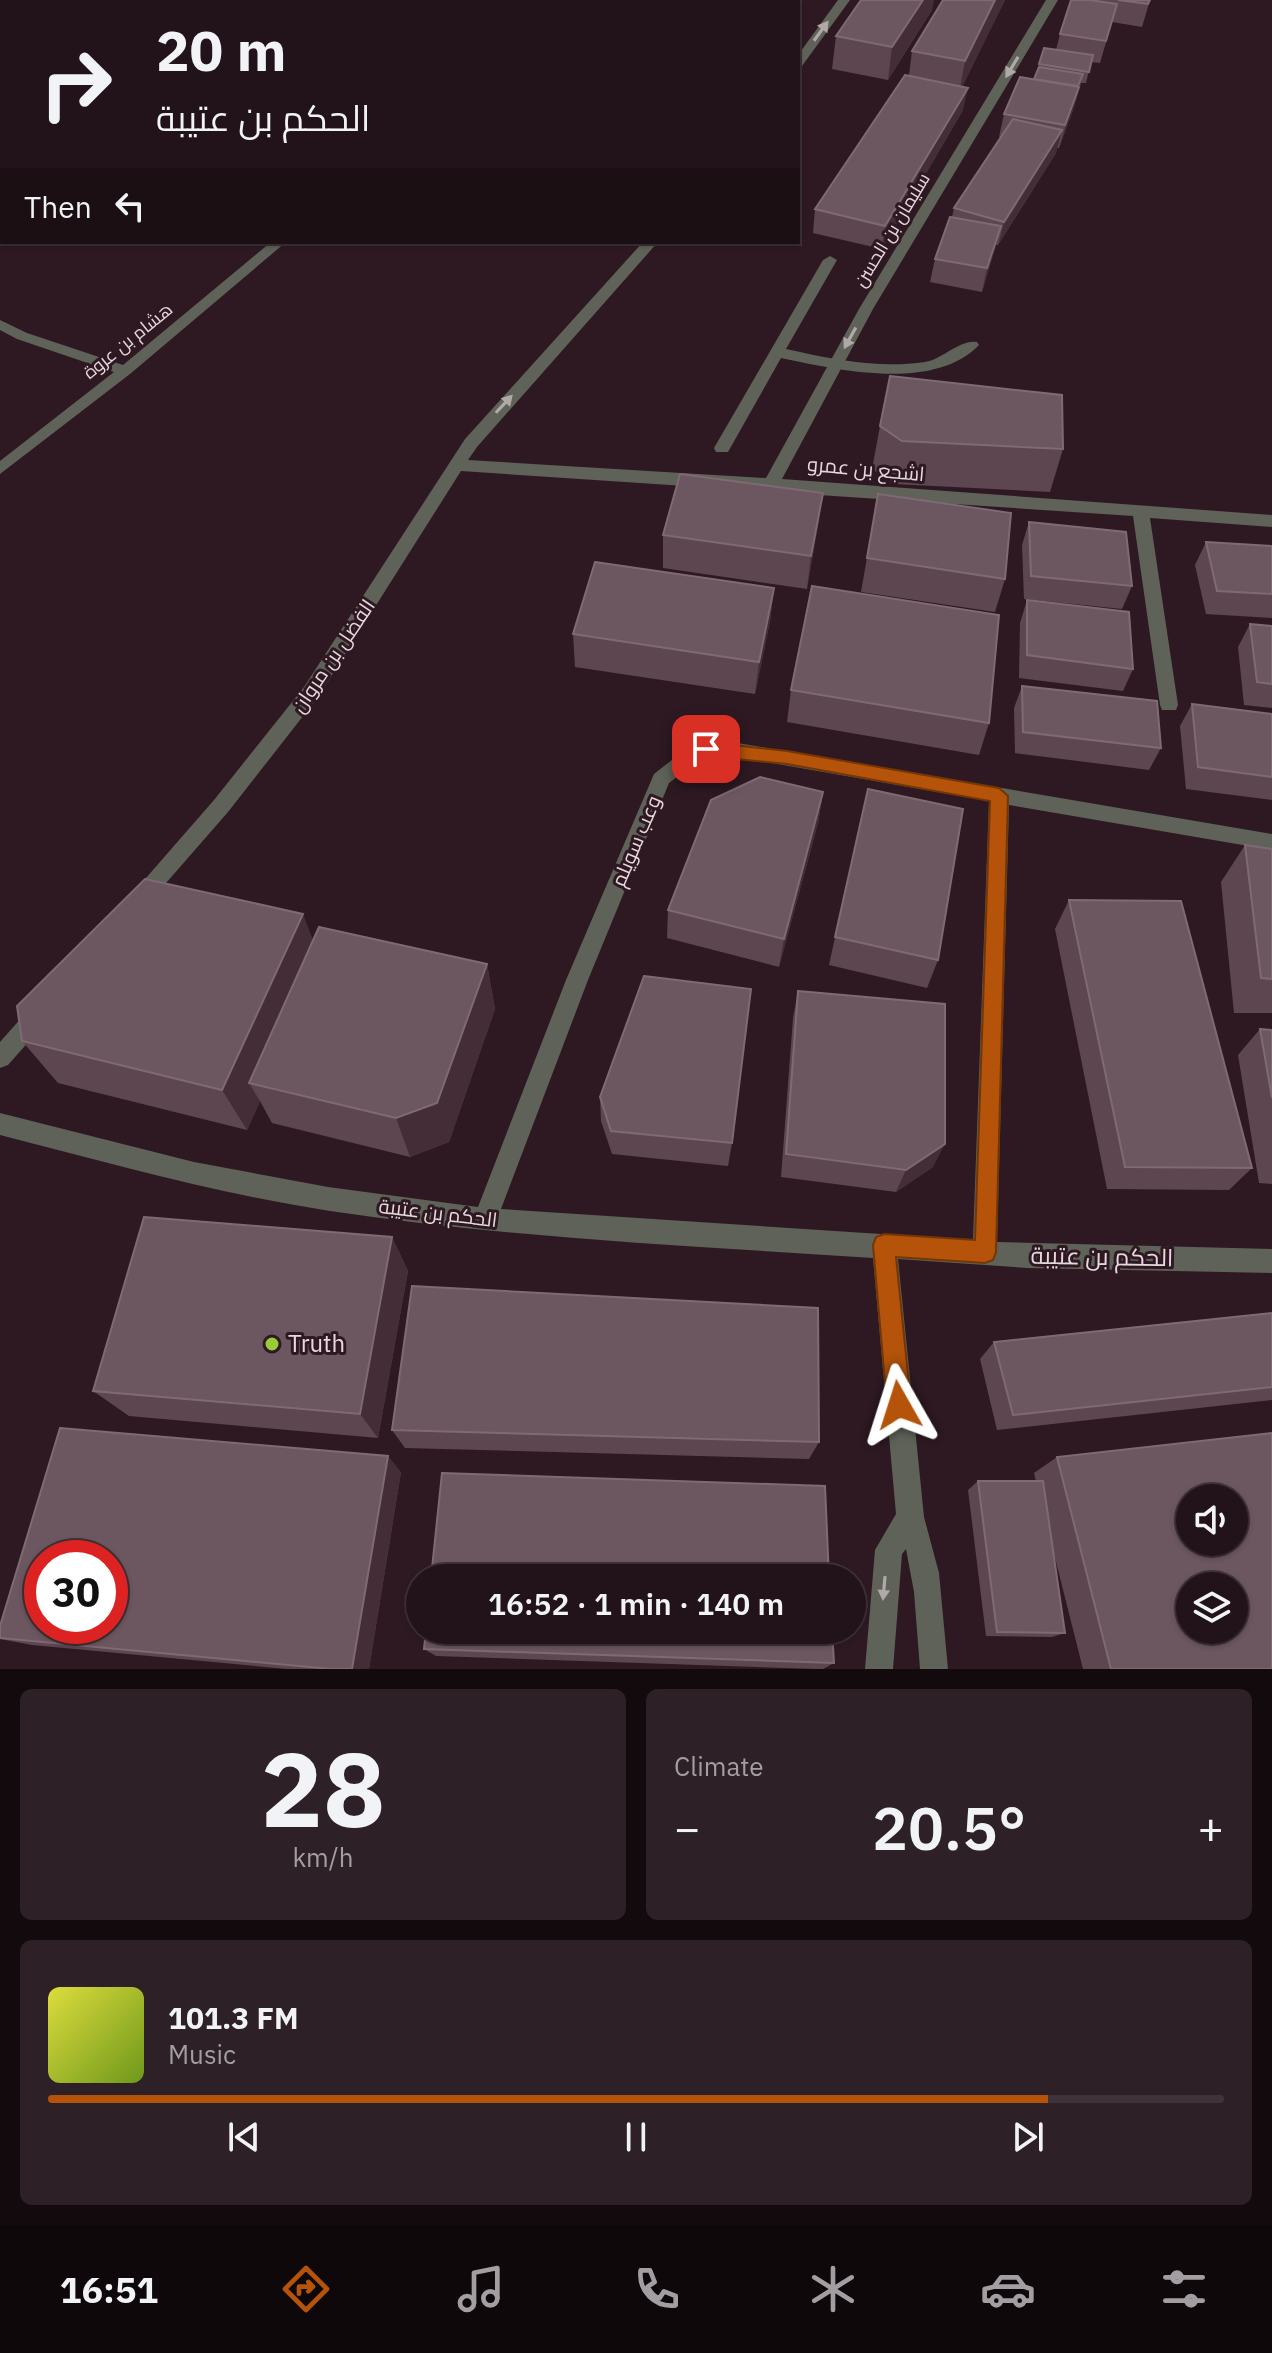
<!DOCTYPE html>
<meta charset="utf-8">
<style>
body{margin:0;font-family:"IBM Plex Sans",Cairo,sans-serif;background:#2e2027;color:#f1f3f6;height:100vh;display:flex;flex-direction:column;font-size:30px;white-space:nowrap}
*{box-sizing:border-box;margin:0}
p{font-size:26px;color:#a29ea2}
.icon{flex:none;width:44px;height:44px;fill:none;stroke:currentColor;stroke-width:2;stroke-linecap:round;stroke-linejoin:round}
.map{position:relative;height:1669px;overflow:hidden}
.sheet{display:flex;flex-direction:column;gap:20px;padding:20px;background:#130a0e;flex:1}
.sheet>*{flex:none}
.banner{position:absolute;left:0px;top:0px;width:800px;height:244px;box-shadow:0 2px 6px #0004,0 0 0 2px #3f3239;background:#22131a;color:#f1f3f6;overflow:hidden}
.fabs{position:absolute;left:1176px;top:1484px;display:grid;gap:16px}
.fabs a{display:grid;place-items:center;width:72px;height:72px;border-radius:50%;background:#22131a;box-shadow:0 2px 6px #0004,0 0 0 2px #3f3239;font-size:40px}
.speed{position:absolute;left:24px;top:1540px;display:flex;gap:16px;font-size:40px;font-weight:700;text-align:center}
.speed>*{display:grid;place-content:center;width:104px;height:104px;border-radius:50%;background:#22131a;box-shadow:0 2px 6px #0004,0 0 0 2px #3f3239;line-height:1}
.speed .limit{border:12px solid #d22;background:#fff;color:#111}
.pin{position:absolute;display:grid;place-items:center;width:68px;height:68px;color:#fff;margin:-34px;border-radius:16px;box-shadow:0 4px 12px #0006}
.me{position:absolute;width:88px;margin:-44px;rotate:354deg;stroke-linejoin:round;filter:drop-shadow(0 0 6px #0008)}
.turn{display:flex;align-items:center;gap:28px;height:168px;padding:0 24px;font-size:36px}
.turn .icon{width:104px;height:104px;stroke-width:2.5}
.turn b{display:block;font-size:56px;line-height:68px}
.then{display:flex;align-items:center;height:76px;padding:0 24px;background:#0003;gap:16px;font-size:30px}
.big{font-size:60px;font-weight:600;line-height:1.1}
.sheet .tile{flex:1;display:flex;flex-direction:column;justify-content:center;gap:12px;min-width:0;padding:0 28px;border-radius:12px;background:#2e2027}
.sheet .dial{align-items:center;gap:0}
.dial b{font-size:104px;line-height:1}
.song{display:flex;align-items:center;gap:24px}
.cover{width:96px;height:96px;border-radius:12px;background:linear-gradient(135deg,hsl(60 70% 55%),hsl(80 70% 35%))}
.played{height:8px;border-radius:4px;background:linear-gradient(90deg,#b45309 85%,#3f3239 85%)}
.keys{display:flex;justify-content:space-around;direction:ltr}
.heat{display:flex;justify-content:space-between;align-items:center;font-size:44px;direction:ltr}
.sheet .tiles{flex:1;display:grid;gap:20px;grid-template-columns:1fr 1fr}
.tile:last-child{grid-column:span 2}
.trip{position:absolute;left:406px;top:1564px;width:460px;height:80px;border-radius:40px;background:#22131a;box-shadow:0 2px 6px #0004,0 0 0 2px #3f3239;font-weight:600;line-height:80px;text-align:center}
.menu{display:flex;height:128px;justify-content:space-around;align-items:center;background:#0e080a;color:#a29ea2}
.menu .icon{width:56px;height:56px}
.menu .selected{color:#b45309}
.menu b{font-size:36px;color:#f1f3f6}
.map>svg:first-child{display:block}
</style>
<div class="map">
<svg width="1272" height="1669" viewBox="0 0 1272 1669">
<rect width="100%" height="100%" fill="#2e1922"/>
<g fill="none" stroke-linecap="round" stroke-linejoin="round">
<path fill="#5e6258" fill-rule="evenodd" d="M629,0H644L627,2Z
M0,120L2,121V130L0,129Z
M830,256L837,260L786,349C831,359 879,369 925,362C943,359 960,339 977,342L979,345C934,392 838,370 781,358L728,452H716L714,448L823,260Z"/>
<path fill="#5e6258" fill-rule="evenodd" d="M512,0H526L510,2Z
M838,0H850L802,66L798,67V55Z
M1046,0H1058L873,309L782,479L1272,515V527L1150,518L1178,705L1176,710H1162L1160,705L1133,516L461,471L318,697L228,812L146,906L139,909L132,906L129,900L132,894L214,800L304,687L465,439L643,242H658L477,447L468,460L766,478L859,309Z
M0,227H2V235H0Z
M271,242H286L130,374L0,474V461L114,372L17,339L0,330V320L27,333L123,365Z
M732,742L1272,834V850L1009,805L997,1242L1272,1249V1273L1028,1268L898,1259L924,1517L939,1573L948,1669H920L914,1592L906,1549L902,1554L893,1669H865L875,1550L896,1514L873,1258C692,1246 510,1238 330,1211C219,1194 109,1163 0,1135V1113L194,1162L328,1187L478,1207L566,980L654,774L686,749L709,743ZM732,756L989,801L973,1240L501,1209L588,980L669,783L699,760Z
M39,1004L47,1007L50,1014L47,1021L8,1065L0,1068V1042L31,1007Z"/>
</g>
<path fill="#5d4650" d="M943,0H1005L962,86L963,110L882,249L813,233L815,209L909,75L912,51Z
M1093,0H1150L1142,27L1112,22L1100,63L1091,62L1086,83H1081L1073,110L1059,148H1057L1056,153L998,245H996L982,292L930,282L935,259L952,217L954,208L1001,137H999L1004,114L1034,79L1044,48L1056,50L1060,34Z
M932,10L888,80L832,69L836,36Z
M880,426L1063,449L1050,492L894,484L872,469Z
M823,493L807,589L663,568V535Z
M878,494L1005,579L995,612L861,592Z
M1029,522L1132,586L1122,609L1024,599L1022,545Z
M1206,542L1272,546V618L1206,614L1195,565Z
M774,588L770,621L755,694L575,667L573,634Z
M1027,600L1133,669L1123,691L1019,678L1020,623Z
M1250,624L1272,626V708L1244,705L1238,647Z
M1022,686L1161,748L1149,770L1015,753L1014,708Z
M791,690L989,723L979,755L787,722Z
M1192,704L1272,714V800L1186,789L1180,726Z
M823,792L818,823L779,967L667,938L668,910Z
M861,819L938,960L927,988L829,965Z
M1245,845L1272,849V1013H1234L1221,882Z
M1069,900L1252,1168L1229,1190L1107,1189L1055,929Z
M313,940L487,964L495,1009L449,1142L410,1157L272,1123L260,1101L247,1130L58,1083L22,1041Z
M798,991L933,1167L896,1192L781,1177L793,1018Z
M1260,1029L1272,1030V1184L1259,1183L1238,1055Z
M600,1097L732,1143L728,1166L612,1154L601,1121Z
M392,1237L408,1271L378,1438L129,1416L93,1391Z
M1272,1313V1400L997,1430L980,1359L994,1342Z
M392,1430L819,1442L809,1459L405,1448Z
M1057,1457L1272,1669H1083L1052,1546L1065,1633L1052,1637L986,1636L968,1490L978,1481H1036L1034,1473Z
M401,1472L369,1669H287L32,1645L0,1639Z
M424,1649L834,1663L823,1669H816L436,1656Z"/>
<path fill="#442d37" d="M923,0H934L932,10L888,80L892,47Z
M995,0H1005L959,94L965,61Z
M1083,74L1073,110L1059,148L1075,93Z
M968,88L963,110L882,249L885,226Z
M1062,130L1056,153L998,245L1004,222Z
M1001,226L995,249L982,292L987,268Z
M823,493L818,527L807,589L811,556Z
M774,588L770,621L755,694L759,662Z
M823,792L818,823L779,967L784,939Z
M303,914L321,961L249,1083L260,1101L247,1130L222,1090Z
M487,964L495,1009L449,1142L410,1157L396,1118Z
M945,1144L933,1167L896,1192L906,1170Z
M392,1237L408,1271L378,1438L360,1414Z
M388,1456L401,1472L369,1669H352Z"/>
<path fill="#6c565f" stroke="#7f6a73" stroke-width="2" fill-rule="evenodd" d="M861,0H923L892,47L836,36Z
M943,0H995L965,61L912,51Z
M1071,0H1090L1117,4L1106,41L1060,34Z
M1118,0H1150L1148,4Z
M1044,48L1093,55L1089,72L1039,64Z
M1039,67L1083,74L1078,86L1034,79Z
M905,75L968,88L885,226L815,209Z
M1020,77L1079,87L1065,125L1004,114Z
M1013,119L1062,130L1004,222L954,208Z
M950,217L1001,226L987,268L935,259Z
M890,376L1062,395L1063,449L902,441L880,426Z
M680,474L823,493L811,556L663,535Z
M878,494L1011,513L1005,579L867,558Z
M1029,522L1126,532L1132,586L1031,576Z
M1206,542L1272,546V594L1217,591Z
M595,562L774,588L759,662L573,634Z
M812,586L999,615L989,723L791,690Z
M1027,600L1129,612L1133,669L1027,655Z
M1250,624L1272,626V684L1257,682Z
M1022,686L1157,701L1161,748L1023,732Z
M1192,704L1272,714V777L1198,767Z
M760,777L823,792L784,939L668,910L711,800Z
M868,789L963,809L938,960L835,937Z
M1245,845L1272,849V979L1261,978Z
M145,879L303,914L222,1090L22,1041L17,1006Z
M1069,900L1181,901L1252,1168L1125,1167Z
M319,927L487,964L437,1103L396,1118L249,1083Z
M644,976L751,989L732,1143L611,1131L600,1097Z
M798,991L945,1004V1144L906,1170L786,1154Z
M1260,1029L1272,1030V1098Z
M144,1217L392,1237L360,1414L93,1391Z
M412,1286L818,1308L819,1442L392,1430Z
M1272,1313V1387L1013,1415L994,1342Z
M60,1428L388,1456L352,1669H331L0,1638V1626ZM42,1558H110V1626H42Z
M1272,1433V1669H1111L1057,1457ZM1190,1498H1234V1542H1190ZM1190,1586H1234V1630H1190Z
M442,1473L825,1486L829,1578H431Z
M978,1481H1043L1065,1633L997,1632Z
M426,1630H832L834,1663L424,1649Z"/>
<defs><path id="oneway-solid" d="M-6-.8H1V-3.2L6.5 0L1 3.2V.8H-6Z" transform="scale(2)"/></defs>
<g fill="#b0a9a8">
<use href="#oneway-solid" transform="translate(821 31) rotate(-54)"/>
<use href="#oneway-solid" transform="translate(1012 67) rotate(121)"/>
<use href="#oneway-solid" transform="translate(850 338) rotate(119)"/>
<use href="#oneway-solid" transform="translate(504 404) rotate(-47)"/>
<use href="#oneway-solid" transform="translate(884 1588) rotate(95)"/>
</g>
<path fill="#b45309" stroke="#753606" stroke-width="2" d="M706,742L787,751L999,788L1008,796L996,1252L993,1260L985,1263L896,1257L911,1405L907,1413L899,1417L890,1413L887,1405L873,1245L876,1237L884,1234L975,1240L990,801L787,764L706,756L697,749Z"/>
<circle fill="#97cc38" stroke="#2e1922" stroke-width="3" cx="272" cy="1344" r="8"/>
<g text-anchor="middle" stroke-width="6" stroke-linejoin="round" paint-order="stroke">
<g font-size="18" fill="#e7d8de" stroke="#2e1922">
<text transform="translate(892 230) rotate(-59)" y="6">سليمان بن الحسن</text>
<text transform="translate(128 341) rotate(-39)" y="6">هشام بن عروة</text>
</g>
<g font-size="20" fill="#e7d8de" stroke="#2e1922">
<text transform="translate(866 469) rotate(5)" y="7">اشجع بن عمرو</text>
<text transform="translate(333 656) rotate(-56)" y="7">الفضل بن مروان</text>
<text transform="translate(636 841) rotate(-67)" y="7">وعب سويلم</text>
<text transform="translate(438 1213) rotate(7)" y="7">الحكم بن عتيبة</text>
</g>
<g font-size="24" fill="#e7d8de" stroke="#2e1922">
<text transform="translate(1102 1257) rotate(1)" y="8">الحكم بن عتيبة</text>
</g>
<g font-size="24" fill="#e7d8de" stroke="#2e1922" text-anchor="start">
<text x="288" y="1352">Truth</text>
</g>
</g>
</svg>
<div class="fabs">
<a><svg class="icon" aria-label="sound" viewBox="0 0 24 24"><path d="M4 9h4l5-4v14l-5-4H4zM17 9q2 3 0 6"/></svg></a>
<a><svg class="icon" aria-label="layers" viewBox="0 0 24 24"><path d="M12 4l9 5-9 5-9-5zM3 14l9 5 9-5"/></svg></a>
</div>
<div class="speed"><div class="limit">30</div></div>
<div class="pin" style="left:706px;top:749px;background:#d93025"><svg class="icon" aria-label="arrive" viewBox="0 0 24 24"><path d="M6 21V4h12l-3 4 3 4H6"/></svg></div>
<svg class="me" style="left:899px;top:1405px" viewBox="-20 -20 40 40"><path d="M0-17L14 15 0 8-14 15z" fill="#b45309" stroke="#fff" stroke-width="4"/></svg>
<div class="trip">16:52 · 1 min · 140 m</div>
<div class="banner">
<div class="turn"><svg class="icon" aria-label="right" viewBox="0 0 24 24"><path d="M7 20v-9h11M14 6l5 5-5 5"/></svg><div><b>20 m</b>الحكم بن عتيبة</div></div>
<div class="then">Then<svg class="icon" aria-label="left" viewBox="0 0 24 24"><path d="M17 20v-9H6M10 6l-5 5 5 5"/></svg></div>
</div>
</div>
<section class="sheet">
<div class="tiles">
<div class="tile dial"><b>28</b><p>km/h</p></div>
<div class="tile"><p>Climate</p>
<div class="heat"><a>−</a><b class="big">20.5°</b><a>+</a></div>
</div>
<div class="tile">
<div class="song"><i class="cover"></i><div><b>101.3 FM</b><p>Music</p></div></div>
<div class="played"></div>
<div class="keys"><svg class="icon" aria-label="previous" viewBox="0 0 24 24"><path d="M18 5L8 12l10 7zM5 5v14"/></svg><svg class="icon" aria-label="pause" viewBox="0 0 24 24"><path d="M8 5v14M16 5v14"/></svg><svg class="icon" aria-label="next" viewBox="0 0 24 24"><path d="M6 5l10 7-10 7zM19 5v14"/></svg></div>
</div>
</div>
</section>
<nav class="menu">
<b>16:51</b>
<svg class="icon selected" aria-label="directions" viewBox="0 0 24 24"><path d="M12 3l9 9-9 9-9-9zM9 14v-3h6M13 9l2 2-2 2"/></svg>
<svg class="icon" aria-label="music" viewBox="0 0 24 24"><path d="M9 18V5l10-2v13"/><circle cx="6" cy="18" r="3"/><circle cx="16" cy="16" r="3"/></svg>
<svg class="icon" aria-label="phone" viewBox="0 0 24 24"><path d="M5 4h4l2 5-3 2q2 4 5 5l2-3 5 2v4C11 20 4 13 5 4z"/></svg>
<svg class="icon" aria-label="climate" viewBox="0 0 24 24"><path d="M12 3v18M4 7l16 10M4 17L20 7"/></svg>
<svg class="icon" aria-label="car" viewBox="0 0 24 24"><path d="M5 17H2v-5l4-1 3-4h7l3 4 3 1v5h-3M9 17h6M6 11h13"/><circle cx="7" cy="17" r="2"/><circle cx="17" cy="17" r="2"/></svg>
<svg class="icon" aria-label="filters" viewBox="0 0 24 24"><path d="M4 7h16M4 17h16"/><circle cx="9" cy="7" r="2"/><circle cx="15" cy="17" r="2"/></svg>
</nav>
